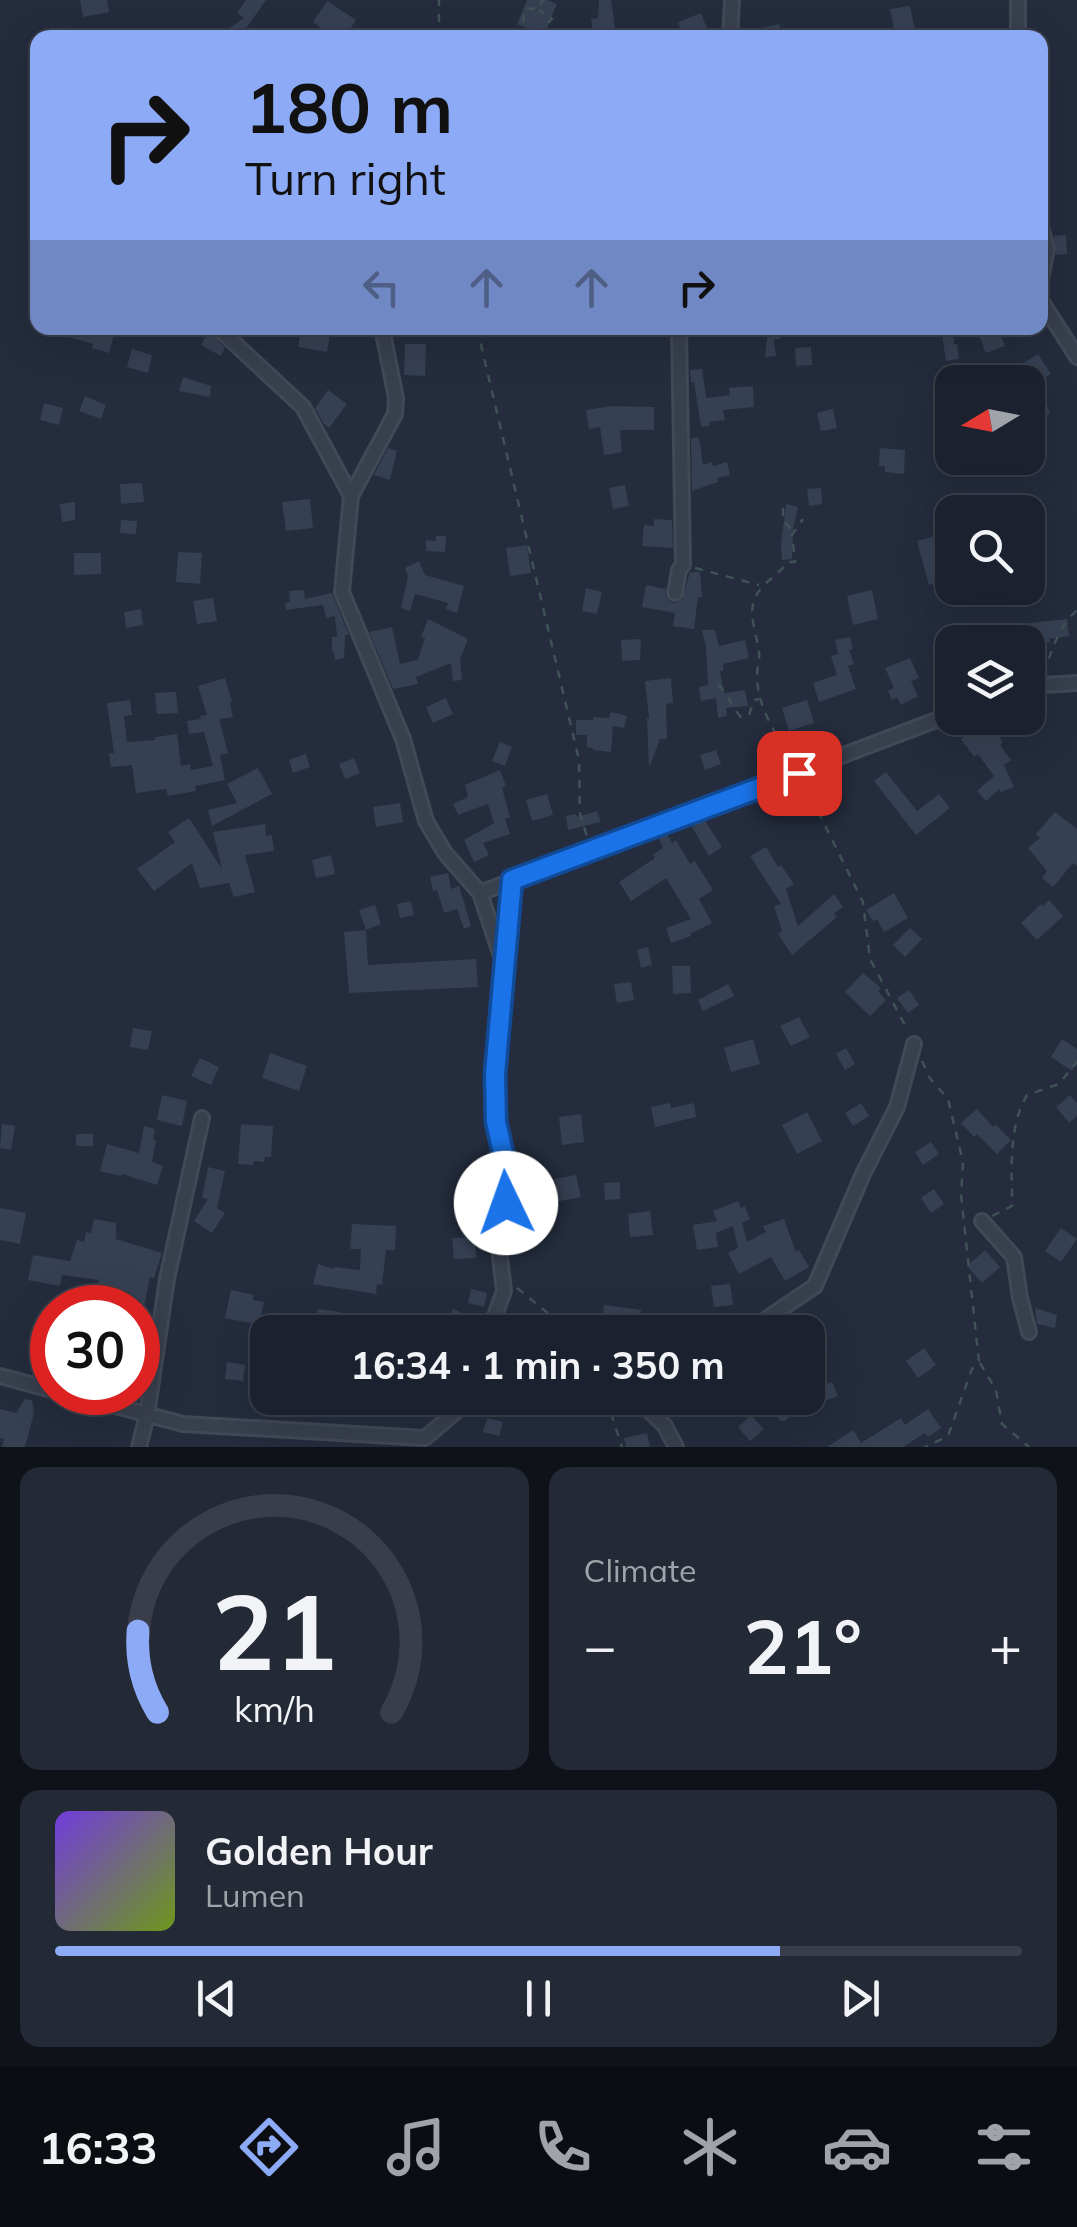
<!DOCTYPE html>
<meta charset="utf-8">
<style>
body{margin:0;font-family:Mulish,sans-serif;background:#242936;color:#f1f3f6;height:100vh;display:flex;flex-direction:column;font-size:38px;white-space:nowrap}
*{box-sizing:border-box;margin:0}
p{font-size:32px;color:#a0a3aa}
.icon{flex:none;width:55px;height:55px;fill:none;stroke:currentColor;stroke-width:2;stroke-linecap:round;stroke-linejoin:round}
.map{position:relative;height:1447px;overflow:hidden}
.side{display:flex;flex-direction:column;gap:20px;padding:20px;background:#0f1219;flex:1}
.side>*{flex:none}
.top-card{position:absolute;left:30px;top:30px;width:1018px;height:305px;border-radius:20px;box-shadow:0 10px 40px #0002,0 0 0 2px #393e4a;background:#8caaf5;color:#111;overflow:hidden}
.needle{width:65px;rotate:260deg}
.controls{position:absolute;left:935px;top:365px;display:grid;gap:20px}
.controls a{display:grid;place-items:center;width:110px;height:110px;border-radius:20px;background:#1b212e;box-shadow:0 10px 40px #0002,0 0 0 2px #393e4a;font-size:50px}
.speed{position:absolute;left:30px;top:1285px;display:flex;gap:20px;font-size:50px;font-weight:700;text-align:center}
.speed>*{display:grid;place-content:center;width:130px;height:130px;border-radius:50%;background:#1b212e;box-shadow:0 10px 40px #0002,0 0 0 2px #393e4a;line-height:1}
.speed .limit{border:15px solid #d22;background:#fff;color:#111}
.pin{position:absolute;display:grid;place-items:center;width:85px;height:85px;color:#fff;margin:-42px;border-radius:20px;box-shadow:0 5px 15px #0006}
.me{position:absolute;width:110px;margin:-55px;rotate:357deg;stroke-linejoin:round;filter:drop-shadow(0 0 8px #0008)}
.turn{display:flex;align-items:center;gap:35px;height:210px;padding:0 50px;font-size:45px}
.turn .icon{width:130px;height:130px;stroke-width:2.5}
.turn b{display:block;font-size:70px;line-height:85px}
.lanes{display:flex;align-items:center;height:95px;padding:0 50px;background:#0003;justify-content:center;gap:50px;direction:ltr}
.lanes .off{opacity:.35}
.big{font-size:75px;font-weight:700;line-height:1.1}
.side .widget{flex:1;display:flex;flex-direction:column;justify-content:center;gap:15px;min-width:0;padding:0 35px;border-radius:20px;background:#242936}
.side .dial{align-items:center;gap:0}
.dial svg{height:260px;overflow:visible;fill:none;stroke:#393e4a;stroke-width:7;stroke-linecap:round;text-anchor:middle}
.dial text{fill:#f1f3f6;stroke:none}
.song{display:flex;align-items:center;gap:30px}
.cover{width:120px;height:120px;border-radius:15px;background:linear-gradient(135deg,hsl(260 70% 55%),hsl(80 70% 35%))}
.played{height:10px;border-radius:5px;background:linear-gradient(90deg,#8caaf5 75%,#393e4a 75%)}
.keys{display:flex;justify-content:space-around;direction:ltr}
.heat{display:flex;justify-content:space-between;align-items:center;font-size:55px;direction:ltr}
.side .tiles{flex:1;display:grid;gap:20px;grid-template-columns:1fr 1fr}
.widget:last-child{grid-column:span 2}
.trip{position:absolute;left:250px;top:1315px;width:575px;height:100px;border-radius:20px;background:#1b212e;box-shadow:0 10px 40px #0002,0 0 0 2px #393e4a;font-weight:700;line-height:100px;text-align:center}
.dock{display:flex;height:160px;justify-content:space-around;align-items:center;background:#0b0d12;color:#a0a3aa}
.dock .icon{width:70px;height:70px}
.dock .selected{color:#8caaf5}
.dock b{font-size:45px;color:#f1f3f6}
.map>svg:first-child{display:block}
</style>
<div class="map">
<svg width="1077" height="1447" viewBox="0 0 1077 1447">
<rect width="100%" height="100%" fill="#242c3d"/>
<path fill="#364053" d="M80,0H107L109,12L83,17Z
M246,0H266L244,31L234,38H215L244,18L237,13Z
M527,0H547L557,4L544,35L517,24Z
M599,0H611L616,37L594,38L591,19L598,18Z
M327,1L356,20L344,38H336L313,22Z
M910,6L915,30L895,34L890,9Z
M701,13L711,38H684L678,22Z
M779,24L782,38H740V34Z
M1066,235L1067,254L1056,255L1054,236Z
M45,328H89L114,335L109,353L92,348L93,344L45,330Z
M301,328H331L327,352L298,347Z
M768,328H781L780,339H774L776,356L765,357Z
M941,328H953L954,344H957L959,359L946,361Z
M976,328H998L1005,346L986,353Z
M209,331L225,348L221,356L201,345Z
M405,344H426L425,376L404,375Z
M811,347L812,365L796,366L795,348Z
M132,349L152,355L148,373L127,367Z
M1038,354L1051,374L1039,381L1050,414L1028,421V382H1022L1014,369Z
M702,369L706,398L730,395L729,388L753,386L754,407L723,410L725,420L709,422V426L701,427L694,382L691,383L690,370Z
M183,377L211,386L210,397L179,391Z
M328,390L347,404L329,428L324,424L315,408Z
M85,396L106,405L101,419L79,411Z
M44,403L63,408L59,425L40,420Z
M612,406L654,407V430H620L622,452L604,455L600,427L589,429L586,410Z
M833,409L837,428L821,431L817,413Z
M699,437L703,465L712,462L713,466L727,462L730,475L717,478L718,482L692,491L691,439Z
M388,448L397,451L390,480L374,475Z
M880,448L905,450L904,474L885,472V466H879Z
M142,483L144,502L121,504L120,484Z
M625,485L629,506L613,509L609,488Z
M821,488L822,504L809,506L807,489Z
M310,499L313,528L286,531L282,502Z
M75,502V520L62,522L60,504Z
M786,504L798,507L793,529L792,559L782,560L781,544Z
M654,519L672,520L673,548L642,546L644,525L654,526Z
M121,520L137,521L136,534L120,533Z
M943,534L952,567V579L929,585L917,541Z
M436,536H446L445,552L426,551V540L436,541Z
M527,545L531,573L510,576L506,548Z
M178,552L202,553L200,584L176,582Z
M74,553H101V574L74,575Z
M419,561L425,575L464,586L457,613L446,609L448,603L415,594L410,611L401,608L408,576L405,568Z
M690,572H700L702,597H698L694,629L673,626L675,613L642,607L646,585L665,589L666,587L665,595L669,601L674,603L682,600Z
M586,588L602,592L597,614L582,611Z
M304,590L305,599L332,593L349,635H345L344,658L335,660L334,652H332V637L341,636H337L335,616L326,618L323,605L286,610L285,603L290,602L289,591Z
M872,590L878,619L853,625L847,596Z
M213,598L217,621L197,624L193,601Z
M141,609L143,625L126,628L124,612Z
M428,619L468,639L460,659L462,680L453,681L451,663L416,677L418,684L393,689L369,632L392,627L400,664L418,660L425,638L421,637Z
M1067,619L1069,636L1049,639L1050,642L1033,645L1030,623Z
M702,630H715L719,646L745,640L749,658L723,664V671H720L724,693L745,690L748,706L726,708L727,716L718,718L716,698L701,701L699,687L708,685L706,647Z
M850,637L853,649L849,650L854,664L848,666L856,689L819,702L813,683L837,675L831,656L838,654L835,640Z
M641,639L640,660L622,661L621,640Z
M910,658L919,678L911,681L918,696L901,705L897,697L892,700L888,691L894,688L885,668Z
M225,678L232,702L230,703L233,717L219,719L228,753L220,755L225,780L195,786L196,791L168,796L166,789L136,793L132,765L111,767L109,753H114L107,703L130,700L132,715L124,716L127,742L155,740V737L177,734L181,766L190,764L191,770L213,766L204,732L189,734L187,721L201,719L200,716L207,715L198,686Z
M671,678L673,703L666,704L667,739H660L649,768L647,718H649L645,681Z
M176,692L178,713L157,714L155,693Z
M446,698L453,714L433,723L426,707Z
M807,700L814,723L789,731L782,708Z
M611,712L627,716L624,728L613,726L611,752L593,750V748L587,747V735H576V720H593L594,717L609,718Z
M992,718L1004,735L1000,738L1003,742L1000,745L1011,760L1004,765L1014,787L1001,792L999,789L986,801L977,791L994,776L978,754L974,757L961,739Z
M500,742L512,747L505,766L492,761Z
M716,750L721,764L705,770L700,755Z
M306,754L310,767L293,773L289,760Z
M354,758L360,773L345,779L339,764Z
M258,768L272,794L212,826L208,810L237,803L227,784Z
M500,770L506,786L502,788L510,817L505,819L510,834L483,843L489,855L474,862L464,840L494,823L488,804L458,815L453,804L468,797L465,785Z
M886,772L917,811L939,794L950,808L916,835L874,781Z
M547,794L553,815L532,821L526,800Z
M400,803L403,822L376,827L373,807Z
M597,811L601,822L568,830L566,816L576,814L577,817Z
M1055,812L1077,829V866L1073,863L1053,887L1042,878L1047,871L1028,848L1040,838L1036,834Z
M189,818L222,869L213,832L265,824L266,836L272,835L274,851L245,855L255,892L234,897L229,883L200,888L192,863L154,891L137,869L175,842L168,832Z
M704,819L722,847L709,856L692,827Z
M667,833L672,843L676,840L690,864L695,861L713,890L699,899L712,923L690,934L691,936L671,943L666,928L691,919L666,878L631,901L619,882L655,858L653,854L663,848L658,836Z
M766,847L778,867L781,865L794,884L786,889L798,926L834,894L843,907L834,913L837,917L792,955L778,934L782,931L774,906L781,904L750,856Z
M331,855L335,874L316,878L312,860Z
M448,873L451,889L459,886L471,926L464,929L457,909L444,913L437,890L433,891L430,877Z
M894,893L908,918L884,932L877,919L873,921L866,910Z
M1049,900L1063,916L1037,940L1021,923L1041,904L1043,906Z
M411,901L414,915L400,918L397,904Z
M375,905L381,924L366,930L359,910Z
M910,928L922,939L905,957L893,945Z
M366,930L368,965L476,959L478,987L349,993L344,932Z
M648,947L652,965L641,968L637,950Z
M672,966H690L691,993L673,994Z
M863,973L881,988L878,991L886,1000L870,1016L845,992Z
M631,982L634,1000L617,1003L614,984Z
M728,984L734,996L703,1011L698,1000Z
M909,990L919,1005L908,1013L897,998Z
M799,1017L810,1037L791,1046L780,1026Z
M133,1028L152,1031L148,1050L130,1047Z
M753,1039L760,1064L731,1072L724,1048Z
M1062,1039L1077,1049V1063L1072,1071L1051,1057Z
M846,1048L855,1064L845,1070L836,1054Z
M270,1053L307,1066L299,1091L262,1078Z
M200,1058L219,1067L211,1085L191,1076Z
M162,1095L187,1101L182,1126L157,1120Z
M1070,1095L1077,1103V1116L1069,1123L1056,1107Z
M670,1103L671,1108L694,1103L696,1117L655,1127L651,1107Z
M861,1103L869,1116L853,1126L845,1113Z
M977,1109L993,1127L995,1124L1011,1140L997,1154L977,1134L974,1137L961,1123Z
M807,1112L822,1141L797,1154L782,1125Z
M581,1114L584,1142L562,1145L559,1117Z
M2,1124L15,1126L11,1150L0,1148Z
M241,1124L273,1126L271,1157H265L264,1162L254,1161L253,1165L238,1164Z
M144,1126L155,1129L153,1139L156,1140L152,1162L163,1166L157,1185L122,1174L121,1176L100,1171L107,1144L139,1153Z
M76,1134H93V1146H76Z
M931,1142L939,1154L923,1165L915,1152Z
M208,1167L225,1171L217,1208L225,1213L212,1233L194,1221L208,1199L202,1198Z
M576,1175L581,1197L555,1202L550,1180Z
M620,1182V1199L605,1200L604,1183Z
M934,1189L944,1204L931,1213L921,1198Z
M738,1201L741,1208L745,1206L750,1219L742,1223L747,1242L766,1232L763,1226L784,1219L796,1252L799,1250L809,1267L785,1281L771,1257L739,1274L728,1253L738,1248L733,1226L716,1233L718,1247L697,1250L693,1225L717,1221L713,1211Z
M0,1208L26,1213L20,1244L0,1240Z
M650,1211L653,1235L630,1237L628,1214Z
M94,1219L116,1223V1239L162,1253L154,1278L150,1277L144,1307L95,1294L99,1280L62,1275L60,1286L28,1280L33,1255L70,1261L77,1240L84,1242L86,1232L91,1233Z
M352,1224L396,1226L395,1250H386L382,1285L377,1284L376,1294L313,1284L318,1264L334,1269V1267L360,1270L361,1249H350Z
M1061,1228L1077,1239L1061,1262L1045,1251Z
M475,1237L476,1258L454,1259L452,1238Z
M985,1250L1000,1267L982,1283L967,1266Z
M730,1284L733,1305L714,1307L711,1286Z
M471,1289L487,1293L484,1307L468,1303Z
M231,1290L254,1295L253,1300L264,1302L260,1320L256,1319L255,1324L225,1318Z
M604,1305L641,1310L638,1331L601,1326Z
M1035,1308L1057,1315L1055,1328L1037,1324Z
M318,1309L340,1312L338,1332L326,1331L325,1329H316Z
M453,1309L469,1316L462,1332L445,1326Z
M924,1348L936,1365L918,1378L906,1361Z
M227,1362L245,1365L243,1381L225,1379Z
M832,1382L838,1396L820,1403L814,1389Z
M25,1399L32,1400L34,1413L25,1447H2L4,1439L0,1438V1409L16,1413Z
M784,1399L795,1412L785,1421H781L772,1410Z
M928,1409L941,1428L928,1437L925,1433L903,1447H827L853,1430L861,1443L901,1418L905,1425Z
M751,1415L764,1429L750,1441L738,1427Z
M487,1418L503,1422L499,1436L483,1432Z
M647,1433L650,1447H626L624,1438Z"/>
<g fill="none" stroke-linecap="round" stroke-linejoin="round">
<g stroke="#414856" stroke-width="18">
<path id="street" d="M730,38L732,0
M1018,38V0
M1040,223L1047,249L1040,284
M1040,299L1077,357
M218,328L303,407L351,496
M382,328L396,398L395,414L351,496L342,592L403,739L426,821L445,853L480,893L505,968L495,1075L496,1122L506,1167V1203L499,1248L504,1291L489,1332
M675,593L679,570L683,565L679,328
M1028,686L1077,683
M480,893L952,714
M506,960L512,881
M982,1221L1014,1257L1020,1298L1029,1332
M747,1332L815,1286L863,1174L897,1107L914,1044
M0,1376L52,1390
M63,1392L183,1424L425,1438L465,1404L476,1398
M636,1398L665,1426L676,1447
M139,1447L147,1415L167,1279L202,1118"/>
</g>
<path stroke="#3f5256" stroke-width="2.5" stroke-dasharray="8 8" stroke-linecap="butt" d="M536,34L552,19L539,10
M439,38V0
M521,38L525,8L538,9L543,0
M477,328L579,760L580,814L588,840
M783,508V522L789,526L791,533
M695,568L759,585
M1044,674C1052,649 1058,628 1077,610
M718,685C730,695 730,706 741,717L749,715L754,700L759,699
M793,762C777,736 757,708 757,675C757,667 760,660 759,652C757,637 750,619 753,604C757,585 777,577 788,562H795L792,535L803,519
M804,783L863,902L870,959L908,1031
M922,1061L929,1077L948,1099L963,1162L961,1195L979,1362L972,1369L948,1436L925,1447
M992,1216L1012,1206C1012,1170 1008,1127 1027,1095L1059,1084L1077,1062
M517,1288L571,1332
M980,1363L996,1390L1002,1424L1029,1447
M606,1398L622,1447"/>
<use href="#street" stroke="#383f4d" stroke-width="12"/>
</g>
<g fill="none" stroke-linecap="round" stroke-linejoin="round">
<g stroke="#114b97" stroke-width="25">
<path id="route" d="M506,1203V1166L496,1122L495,1074L512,880L799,773"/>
</g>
<use href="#route" stroke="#1a73e8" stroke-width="18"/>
</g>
</svg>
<div class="controls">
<a><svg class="needle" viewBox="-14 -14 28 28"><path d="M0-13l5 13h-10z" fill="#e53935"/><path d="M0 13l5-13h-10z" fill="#a0a3aa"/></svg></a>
<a><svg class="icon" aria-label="search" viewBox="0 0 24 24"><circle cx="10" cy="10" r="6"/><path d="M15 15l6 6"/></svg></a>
<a><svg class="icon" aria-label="layers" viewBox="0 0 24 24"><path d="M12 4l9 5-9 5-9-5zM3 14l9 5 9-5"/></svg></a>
</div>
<div class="speed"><div class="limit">30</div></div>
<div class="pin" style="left:799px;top:773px;background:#d93025"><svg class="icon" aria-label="arrive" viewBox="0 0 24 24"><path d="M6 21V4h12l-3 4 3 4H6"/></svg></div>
<svg class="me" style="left:506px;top:1203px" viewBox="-20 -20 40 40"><circle r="19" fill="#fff"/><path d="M0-13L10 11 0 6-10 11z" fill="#1a73e8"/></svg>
<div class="trip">16:34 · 1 min · 350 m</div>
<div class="top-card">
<div class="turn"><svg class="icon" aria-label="right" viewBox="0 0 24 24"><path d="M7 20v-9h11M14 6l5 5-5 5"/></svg><div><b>180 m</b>Turn right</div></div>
<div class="lanes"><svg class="icon off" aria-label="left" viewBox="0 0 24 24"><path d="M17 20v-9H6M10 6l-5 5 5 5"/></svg><svg class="icon off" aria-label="ahead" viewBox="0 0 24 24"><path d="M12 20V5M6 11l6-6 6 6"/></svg><svg class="icon off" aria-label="ahead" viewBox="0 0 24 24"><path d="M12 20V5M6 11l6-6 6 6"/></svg><svg class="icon" aria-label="right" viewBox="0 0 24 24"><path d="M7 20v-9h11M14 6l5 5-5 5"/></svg></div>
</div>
</div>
<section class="side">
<div class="tiles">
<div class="widget dial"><svg viewBox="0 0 100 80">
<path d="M14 69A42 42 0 1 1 86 69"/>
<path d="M14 69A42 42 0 0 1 8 44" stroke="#8caaf5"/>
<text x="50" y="56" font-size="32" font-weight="700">21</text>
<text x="50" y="72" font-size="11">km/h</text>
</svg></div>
<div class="widget"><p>Climate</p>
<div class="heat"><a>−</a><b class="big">21°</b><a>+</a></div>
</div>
<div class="widget">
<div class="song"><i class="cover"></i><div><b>Golden Hour</b><p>Lumen</p></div></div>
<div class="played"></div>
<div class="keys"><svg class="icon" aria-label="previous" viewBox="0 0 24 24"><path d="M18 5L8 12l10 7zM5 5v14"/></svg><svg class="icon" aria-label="pause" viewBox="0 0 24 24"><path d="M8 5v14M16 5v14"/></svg><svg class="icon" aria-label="next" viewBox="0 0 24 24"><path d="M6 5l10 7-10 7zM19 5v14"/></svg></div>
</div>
</div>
</section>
<nav class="dock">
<b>16:33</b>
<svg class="icon selected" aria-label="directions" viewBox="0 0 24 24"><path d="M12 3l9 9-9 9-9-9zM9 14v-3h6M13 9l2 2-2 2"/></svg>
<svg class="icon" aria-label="music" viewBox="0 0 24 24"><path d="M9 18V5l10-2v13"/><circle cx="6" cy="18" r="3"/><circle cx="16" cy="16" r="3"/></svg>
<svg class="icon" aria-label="phone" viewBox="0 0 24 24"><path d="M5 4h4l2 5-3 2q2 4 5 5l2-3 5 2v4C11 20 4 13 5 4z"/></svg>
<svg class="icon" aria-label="climate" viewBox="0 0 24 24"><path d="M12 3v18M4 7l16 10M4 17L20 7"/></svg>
<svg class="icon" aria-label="car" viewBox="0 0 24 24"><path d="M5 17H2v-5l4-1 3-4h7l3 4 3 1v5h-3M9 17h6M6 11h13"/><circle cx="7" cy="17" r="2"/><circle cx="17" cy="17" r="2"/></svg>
<svg class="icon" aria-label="filters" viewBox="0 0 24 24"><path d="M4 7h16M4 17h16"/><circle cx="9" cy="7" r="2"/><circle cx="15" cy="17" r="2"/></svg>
</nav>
